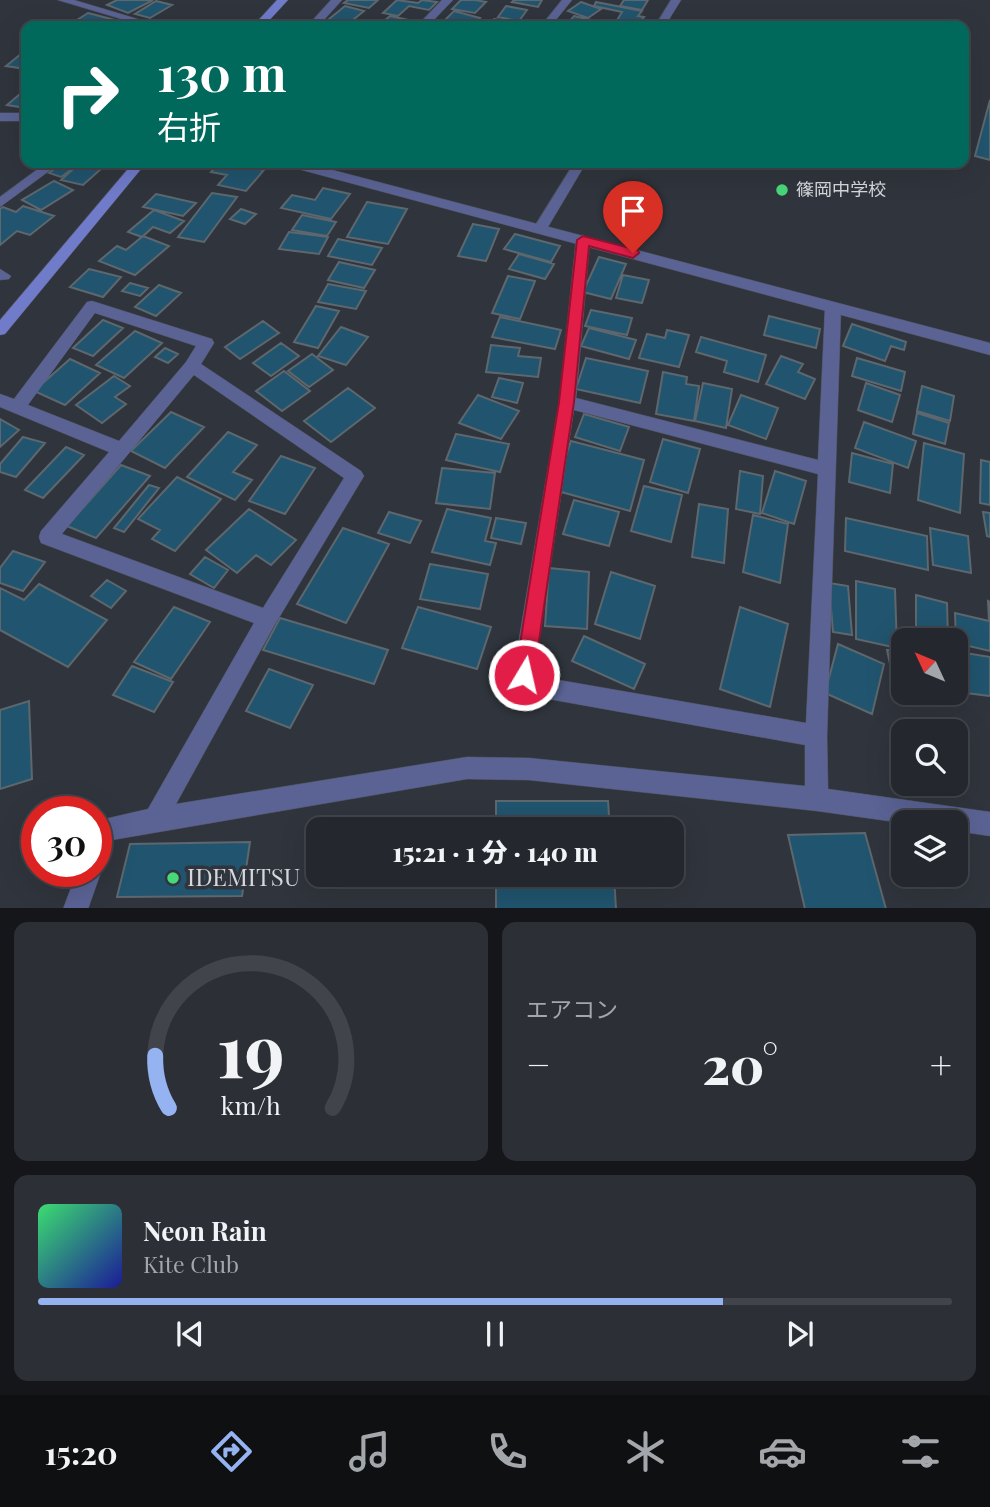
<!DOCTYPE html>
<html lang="ja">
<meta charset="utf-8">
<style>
body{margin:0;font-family:"Playfair Display","Noto Sans JP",serif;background:#2c3036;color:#f1f3f6;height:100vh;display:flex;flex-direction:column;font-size:26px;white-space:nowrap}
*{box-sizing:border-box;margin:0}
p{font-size:23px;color:#a3a6aa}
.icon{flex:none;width:38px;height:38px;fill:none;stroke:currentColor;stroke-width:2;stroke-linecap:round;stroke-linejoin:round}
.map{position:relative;height:908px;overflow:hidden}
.details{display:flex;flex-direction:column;gap:14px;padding:14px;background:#141619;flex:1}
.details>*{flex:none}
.hud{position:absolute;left:21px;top:21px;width:948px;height:147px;border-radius:14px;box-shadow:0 7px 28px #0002,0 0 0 2px #41444a;background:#00695c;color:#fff;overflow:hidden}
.needle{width:46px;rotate:314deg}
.buttons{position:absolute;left:891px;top:628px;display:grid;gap:14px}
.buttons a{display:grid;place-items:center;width:77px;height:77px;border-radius:14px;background:#24282e;box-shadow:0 7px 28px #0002,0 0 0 2px #41444a;font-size:35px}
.speed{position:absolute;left:21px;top:796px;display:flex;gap:14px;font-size:35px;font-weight:700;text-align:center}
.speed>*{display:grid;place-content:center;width:91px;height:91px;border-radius:50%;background:#24282e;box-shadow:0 7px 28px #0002,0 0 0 2px #41444a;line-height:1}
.speed .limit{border:10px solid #d22;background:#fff;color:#111}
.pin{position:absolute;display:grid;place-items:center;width:60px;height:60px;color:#fff;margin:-72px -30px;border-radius:50% 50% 50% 0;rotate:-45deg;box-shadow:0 0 7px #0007}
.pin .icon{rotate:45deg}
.me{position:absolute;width:77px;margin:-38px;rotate:9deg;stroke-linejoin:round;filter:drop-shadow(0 0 5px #0008)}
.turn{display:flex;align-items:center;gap:24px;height:147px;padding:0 21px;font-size:32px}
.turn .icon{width:91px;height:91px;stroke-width:2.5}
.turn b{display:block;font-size:49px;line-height:60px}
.big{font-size:52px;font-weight:800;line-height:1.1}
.details .tile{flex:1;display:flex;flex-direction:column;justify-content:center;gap:10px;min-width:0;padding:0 24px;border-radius:14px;background:#2c3036}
.details .dial{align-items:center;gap:0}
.dial svg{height:182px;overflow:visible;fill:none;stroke:#41444a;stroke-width:7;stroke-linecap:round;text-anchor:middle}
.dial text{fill:#f1f3f6;stroke:none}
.song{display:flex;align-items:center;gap:21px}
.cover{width:84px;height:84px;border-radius:10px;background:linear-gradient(135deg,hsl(140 70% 55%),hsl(240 70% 35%))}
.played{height:7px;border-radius:4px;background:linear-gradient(90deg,#95b2f1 75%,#41444a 75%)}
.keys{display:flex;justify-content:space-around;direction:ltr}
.heat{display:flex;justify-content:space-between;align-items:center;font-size:38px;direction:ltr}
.details .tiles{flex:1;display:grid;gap:14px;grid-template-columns:1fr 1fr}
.tile:last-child{grid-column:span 2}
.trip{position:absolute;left:306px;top:817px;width:378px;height:70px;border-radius:14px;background:#24282e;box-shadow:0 7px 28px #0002,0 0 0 2px #41444a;font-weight:800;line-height:70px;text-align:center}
.menu{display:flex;height:112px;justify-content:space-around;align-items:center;background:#0e1012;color:#a3a6aa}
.menu .icon{width:49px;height:49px}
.menu .on{color:#95b2f1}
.menu b{font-size:32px;color:#f1f3f6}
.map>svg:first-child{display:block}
</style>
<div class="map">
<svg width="990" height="909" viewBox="0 0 990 909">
<rect width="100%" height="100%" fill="#30353d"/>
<path fill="#21546e" stroke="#5d676d" stroke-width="2" d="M117,0H153L128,13L107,5Z
M348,0H378L369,8L344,3Z
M397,0L418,3L422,0L437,2L429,10L409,6L398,16L383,13Z
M461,0H475L486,2L475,13L452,9Z
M514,0H542L538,7L512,2Z
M624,0H648L642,10L620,6Z
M156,1L172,5L150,18L135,14Z
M581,2L601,9L588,18L568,11Z
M596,2L642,11L638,16L644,17L640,22L634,20L631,25L616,22L622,12L594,6Z
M345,6L364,11L348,24L329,19Z
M506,6L527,10L519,21L498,17Z
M454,11L480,18L471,26H448L453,22L445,20Z
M88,13L115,20L106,26L69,25Z
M390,16L409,20L402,26H378Z
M574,16L596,21L592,26H566Z
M494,19L517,23L515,26H489Z
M22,53L26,54V69L6,66Z
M26,89V108L7,105Z
M990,100V160L975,156Z
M62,163L76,166L61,177L49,173Z
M80,163L102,168L83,185L61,180Z
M219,163H231L264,170L246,191L218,185L227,175L211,172Z
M54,181L73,190L41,210L22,200Z
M323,188L350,194L331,219L281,208L292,195L315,200Z
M212,193L237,197L204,242L178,237Z
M156,194L196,203L183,216L143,207Z
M367,202L407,209L388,244L347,237Z
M23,206L54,216L30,235L17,231L0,245V209L3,207L16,212Z
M241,209L256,214L245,224L230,219Z
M154,210L184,221L170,233L153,227L142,237L128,232Z
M302,215L336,222L327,236L292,230Z
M473,224L499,229L486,261L458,256Z
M289,232L328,237L319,254L279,249Z
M515,234L560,246L551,262L504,249Z
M143,236L169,246L135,275L99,261L117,246L126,250Z
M338,239L382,248L372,265L328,256Z
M519,254L554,264L545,279L509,269Z
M599,257L626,264L611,299L583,292Z
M339,262L375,270L364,288L328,280Z
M89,269L121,277L103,297L70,287Z
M623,275L649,280L642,303L616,298Z
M508,276L535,281L520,319L492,313Z
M130,283L148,288L140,296L122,291Z
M328,284L366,291L356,309L318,302Z
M159,285L181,293L156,316L135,307Z
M316,306L339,311L318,348L294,342Z
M591,310L632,318L627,335L585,326Z
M769,316L820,329L816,348L764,335Z
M500,317L561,330L555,349L492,337Z
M103,320L123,328L93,356L73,348Z
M263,321L279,333L240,359L225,347Z
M852,324L906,342L904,350L891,346L885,361L843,346Z
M341,327L368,337L346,365L318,356Z
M589,328L636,340L629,359L581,346Z
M667,330L689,335L679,367L639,358L647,334L665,338Z
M135,331L162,343L124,378L96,365Z
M701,337L766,355L758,382L724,372L727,361L696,352Z
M281,343L299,356L271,376L253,363Z
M491,345L520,348L518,356L541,358L538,377L486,372Z
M165,348L178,354L168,363L155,357Z
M312,354L333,370L309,387L288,371Z
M781,356L803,364L798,372L815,379L805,399L766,384Z
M586,358L648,371L640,403L576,389Z
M857,358L905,372L901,391L852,376Z
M70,359L100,373L65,405L34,391Z
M284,371L310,391L282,411L256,391Z
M663,372L687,377L686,384L699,386L694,421L656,414Z
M114,376L130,386L115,397L126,404L102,423L76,405Z
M499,378L523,383L517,403L492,397Z
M703,383L732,389L726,428L695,421Z
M866,383L900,395L892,422L858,410Z
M922,386L954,396L950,421L917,411Z
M348,388L375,408L331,442L304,421Z
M478,395L519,411L501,439L459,423Z
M741,395L778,408L766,439L728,425Z
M171,412L204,427L165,468L131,451Z
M917,413L949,423L945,444L913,434Z
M584,414L629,427L620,451L575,437Z
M0,419L19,430L0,447Z
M864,422L916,441L908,468L855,448Z
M228,432L257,445L233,472L252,480L235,500L187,477Z
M456,434L509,444L500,472L446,460Z
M23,437L45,443L16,477L0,472V464Z
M663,439L700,449L688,493L650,482Z
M571,441L644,460L630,511L554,490Z
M924,443L964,454L960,513L918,500Z
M66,447L84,455L43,498L25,490Z
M852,453L893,464L890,493L849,482Z
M281,456L315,468L285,514L249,501Z
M981,460L990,462V505L980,503Z
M121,465L150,476L96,538L67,526Z
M442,468L495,473L490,509L436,503Z
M740,471L763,476L760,514L736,509Z
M775,471L806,481L794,524L762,513Z
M177,477L221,499L175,551L152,539L160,530L138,519Z
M149,485L159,488L124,532L114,528Z
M644,486L682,495L671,542L631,531Z
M574,500L619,512L609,546L563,534Z
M699,504L728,509L724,563L692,557Z
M249,509L296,540L271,565L256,555L237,573L206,550Z
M447,509L491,518L485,541L496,543L490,565L432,552Z
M389,512L421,521L410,543L378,533Z
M983,512L990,513V537L987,536Z
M753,515L788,524L780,583L743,572Z
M496,518L526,523L521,544L491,538Z
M846,518L927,536L928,570L845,551Z
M343,528L389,544L346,623L297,604Z
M930,528L968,536L971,573L933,565Z
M13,551L45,562L23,591L0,583V568Z
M205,557L228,570L214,588L190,574Z
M430,564L488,574L480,609L420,599Z
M549,568L589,572L587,629L545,626Z
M611,572L655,586L640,639L595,624Z
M107,580L126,591L111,608L91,596Z
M856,581L895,589L897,648L856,639Z
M829,583L848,586L852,635L833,632Z
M39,584L107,620L68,667L0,630V588L24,600Z
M916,595L947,603L948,640L916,637Z
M988,601L990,602V651L956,643L955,613L989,621Z
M174,607L210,622L171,679L134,662Z
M418,607L491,627L477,669L402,648Z
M740,607L788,624L770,707L720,689Z
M280,618L388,650L374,684L263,650Z
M584,636L645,664L634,689L572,661Z
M838,644L884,664L872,714L825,693Z
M887,650L903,651V692L896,691Z
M959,652L990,657V696L966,693Z
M132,666L173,682L154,712L113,695Z
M269,669L313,685L290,728L246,711Z
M29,701L32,779L0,789V710Z
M496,801H608L610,830H496Z
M865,833L886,909H805L788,835Z
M250,842L242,896L117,897L130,844Z
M496,875H614L616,909H496Z"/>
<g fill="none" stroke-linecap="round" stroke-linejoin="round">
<g stroke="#4e525a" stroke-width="1">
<path id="minor" d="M58,0H74L161,26H145Z
M331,0H342L323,21L338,26L312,25V21Z
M442,0H453L428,26H417Z
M562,0H572L551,26H541Z
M671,0H681L665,26H655Z
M0,113H26V121H0Z
M46,163H60L0,207V197Z
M574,163H586L545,232H535L533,229Z
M583,235L590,240L576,398L818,460L825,308L828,304H838L841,308L827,736L828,789L990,812V836L956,831V822L903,823L817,811L529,780L467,779L112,840L104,859L96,863V821L148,809L254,623L41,543L39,537L41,531L109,452L0,407V394L14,399L87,302L92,301L212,339L214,343L201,364L361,471L364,476L274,626L176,804L467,757L529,758L805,786V745L543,698L517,682L513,675L559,402L576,240ZM95,313L196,346L186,362L119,441L28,405ZM194,375L344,478L263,608L62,534ZM574,410L818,474L806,723L547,678L535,670Z
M0,269L11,276L9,279L0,280Z
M96,863L101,872L88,909H63L77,872H96Z"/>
</g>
<g stroke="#4e525a" stroke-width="1">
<path id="tertiary" d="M286,163H306L990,343V355L287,166Z"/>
</g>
<g stroke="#4e525a" stroke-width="1">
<path id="secondary" d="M277,0H288L264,26H253Z
M133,163H146L5,334L0,335V320Z"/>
</g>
<use href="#minor" fill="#5b6395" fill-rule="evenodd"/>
<use href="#tertiary" fill="#5b6395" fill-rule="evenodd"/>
<use href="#secondary" fill="#707bca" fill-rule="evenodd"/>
</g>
<path fill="#e11d48" stroke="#92132f" stroke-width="2" d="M583,236L638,250L639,253L633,258L589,246L574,402L534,675L531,682L524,684L517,682L515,675L559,402L577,240Z"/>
<g fill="#48d779" stroke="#30353d" stroke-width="2.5">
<circle cx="782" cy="190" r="7"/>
<circle cx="173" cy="878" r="7"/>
</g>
<g text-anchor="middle" stroke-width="7" stroke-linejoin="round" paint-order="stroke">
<g font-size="18" fill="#d4d8dc" stroke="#30353d" text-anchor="start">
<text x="796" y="196">篠岡中学校</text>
</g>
<g font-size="24" fill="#d4d8dc" stroke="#30353d" text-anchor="start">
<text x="187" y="886">IDEMITSU</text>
</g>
</g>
</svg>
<div class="buttons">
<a><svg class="needle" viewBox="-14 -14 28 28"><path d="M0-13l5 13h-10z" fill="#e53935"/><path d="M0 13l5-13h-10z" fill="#a3a6aa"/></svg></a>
<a><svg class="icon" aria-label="search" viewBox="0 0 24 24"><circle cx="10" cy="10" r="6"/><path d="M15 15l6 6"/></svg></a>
<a><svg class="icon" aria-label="layers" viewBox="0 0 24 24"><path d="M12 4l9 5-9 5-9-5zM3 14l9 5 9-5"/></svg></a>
</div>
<div class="speed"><div class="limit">30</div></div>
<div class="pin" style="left:633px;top:253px;background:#d93025"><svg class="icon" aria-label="arrive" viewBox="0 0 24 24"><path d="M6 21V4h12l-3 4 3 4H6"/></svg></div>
<svg class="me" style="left:524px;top:675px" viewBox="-20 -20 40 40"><circle r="17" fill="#e11d48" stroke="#fff" stroke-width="3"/><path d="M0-11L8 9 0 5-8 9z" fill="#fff"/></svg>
<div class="trip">15:21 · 1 分 · 140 m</div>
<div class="hud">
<div class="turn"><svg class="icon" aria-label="right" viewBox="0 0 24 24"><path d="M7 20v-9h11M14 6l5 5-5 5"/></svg><div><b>130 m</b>右折</div></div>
</div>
</div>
<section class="details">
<div class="tiles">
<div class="tile dial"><svg viewBox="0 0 100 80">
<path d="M14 69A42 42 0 1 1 86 69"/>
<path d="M14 69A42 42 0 0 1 8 46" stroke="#95b2f1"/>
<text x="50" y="56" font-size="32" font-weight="700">19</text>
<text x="50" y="72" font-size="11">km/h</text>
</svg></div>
<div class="tile"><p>エアコン</p>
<div class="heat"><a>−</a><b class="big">20°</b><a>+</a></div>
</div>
<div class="tile">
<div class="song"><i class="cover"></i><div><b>Neon Rain</b><p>Kite Club</p></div></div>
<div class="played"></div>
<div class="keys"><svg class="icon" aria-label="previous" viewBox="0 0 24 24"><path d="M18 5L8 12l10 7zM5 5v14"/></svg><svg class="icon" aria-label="pause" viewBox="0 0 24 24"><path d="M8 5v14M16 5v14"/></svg><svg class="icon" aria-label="next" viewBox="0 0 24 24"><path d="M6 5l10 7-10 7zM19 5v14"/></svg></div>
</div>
</div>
</section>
<nav class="menu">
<b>15:20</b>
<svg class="icon on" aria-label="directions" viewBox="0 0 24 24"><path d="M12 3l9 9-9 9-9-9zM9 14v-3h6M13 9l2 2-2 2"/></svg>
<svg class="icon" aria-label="music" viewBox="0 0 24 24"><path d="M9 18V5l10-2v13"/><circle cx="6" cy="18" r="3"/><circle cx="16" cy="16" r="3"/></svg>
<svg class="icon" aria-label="phone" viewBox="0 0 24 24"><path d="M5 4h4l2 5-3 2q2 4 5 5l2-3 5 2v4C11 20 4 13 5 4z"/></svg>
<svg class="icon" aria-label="climate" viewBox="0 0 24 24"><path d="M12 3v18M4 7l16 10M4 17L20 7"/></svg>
<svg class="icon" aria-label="car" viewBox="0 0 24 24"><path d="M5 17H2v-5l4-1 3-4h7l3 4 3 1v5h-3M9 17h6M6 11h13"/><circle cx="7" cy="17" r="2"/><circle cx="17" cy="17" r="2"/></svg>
<svg class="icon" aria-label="filters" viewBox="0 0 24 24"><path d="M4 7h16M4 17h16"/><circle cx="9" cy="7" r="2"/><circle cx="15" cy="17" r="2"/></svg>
</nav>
